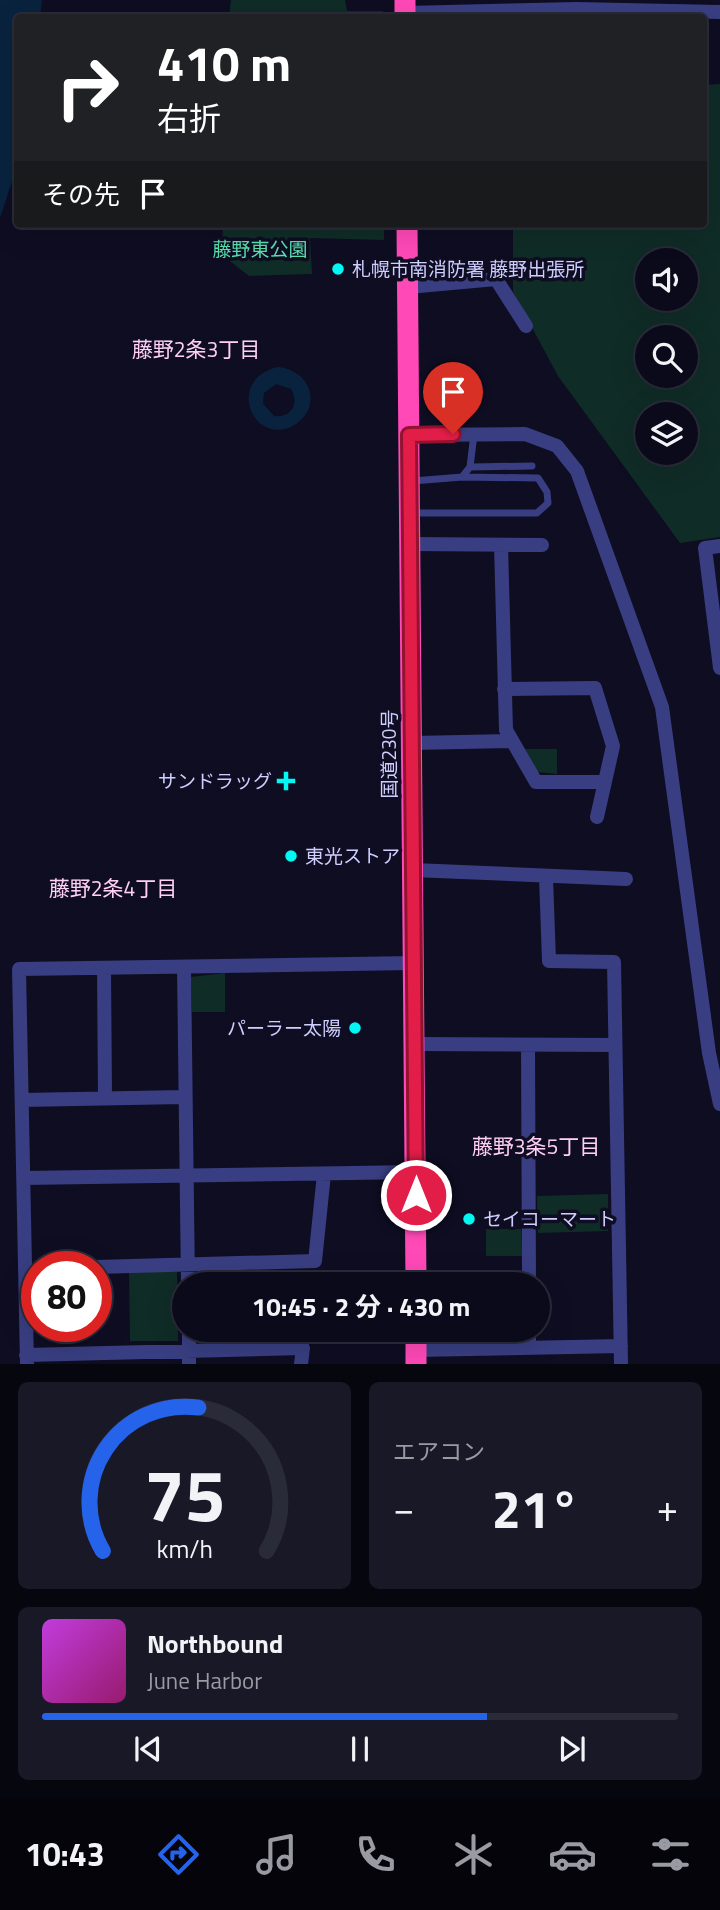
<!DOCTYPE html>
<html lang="ja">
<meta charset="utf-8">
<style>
body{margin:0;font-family:"Titillium Web","Noto Sans JP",sans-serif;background:#181827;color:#f1f3f6;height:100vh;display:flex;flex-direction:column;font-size:26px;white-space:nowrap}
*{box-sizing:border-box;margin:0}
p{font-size:23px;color:#999aa2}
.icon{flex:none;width:38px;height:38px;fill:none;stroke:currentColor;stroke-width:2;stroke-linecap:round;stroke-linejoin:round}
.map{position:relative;height:1364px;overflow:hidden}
.sheet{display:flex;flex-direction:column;gap:18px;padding:18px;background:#06060e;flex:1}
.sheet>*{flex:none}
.hud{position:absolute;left:14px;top:14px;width:693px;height:214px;border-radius:7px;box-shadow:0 7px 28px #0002,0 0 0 2px #2a2b39;background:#202124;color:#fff;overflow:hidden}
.controls{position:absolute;left:635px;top:248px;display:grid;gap:14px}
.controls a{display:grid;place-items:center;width:63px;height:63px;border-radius:50%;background:#0a0a1a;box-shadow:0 7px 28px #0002,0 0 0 2px #2a2b39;font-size:35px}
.speed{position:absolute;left:21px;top:1251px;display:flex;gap:14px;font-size:35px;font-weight:700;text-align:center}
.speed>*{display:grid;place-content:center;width:91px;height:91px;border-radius:50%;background:#0a0a1a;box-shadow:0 7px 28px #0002,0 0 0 2px #2a2b39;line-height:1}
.speed .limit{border:10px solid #d22;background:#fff;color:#111}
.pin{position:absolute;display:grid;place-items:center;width:60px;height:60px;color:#fff;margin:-72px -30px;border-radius:50% 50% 50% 0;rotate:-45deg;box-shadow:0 0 7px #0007}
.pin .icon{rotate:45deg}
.me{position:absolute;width:77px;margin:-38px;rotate:0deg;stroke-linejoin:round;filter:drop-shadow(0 0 5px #0008)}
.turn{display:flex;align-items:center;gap:24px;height:147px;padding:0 28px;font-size:32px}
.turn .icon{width:91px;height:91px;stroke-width:2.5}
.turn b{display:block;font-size:49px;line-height:60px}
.then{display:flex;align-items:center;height:66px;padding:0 28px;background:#0003;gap:14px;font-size:26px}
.big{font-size:52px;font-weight:700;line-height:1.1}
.sheet .tile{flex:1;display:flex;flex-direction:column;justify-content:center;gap:10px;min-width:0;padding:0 24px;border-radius:10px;background:#181827}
.sheet .dial{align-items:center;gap:0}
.dial svg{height:182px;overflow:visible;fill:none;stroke:#2a2b39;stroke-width:7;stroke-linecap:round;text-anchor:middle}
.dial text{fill:#f1f3f6;stroke:none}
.song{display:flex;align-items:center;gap:21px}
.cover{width:84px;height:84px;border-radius:10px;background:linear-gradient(135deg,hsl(290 70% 55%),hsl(320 70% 35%))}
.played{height:7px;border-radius:4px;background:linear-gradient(90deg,#2563eb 70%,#2a2b39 70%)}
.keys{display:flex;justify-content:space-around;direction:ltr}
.heat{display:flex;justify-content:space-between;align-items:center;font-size:38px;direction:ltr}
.sheet .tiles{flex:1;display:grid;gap:18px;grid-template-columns:1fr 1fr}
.tile:last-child{grid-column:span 2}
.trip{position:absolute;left:172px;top:1272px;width:378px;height:70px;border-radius:35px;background:#0a0a1a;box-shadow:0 7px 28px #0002,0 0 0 2px #2a2b39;font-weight:700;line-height:70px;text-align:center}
.tab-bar{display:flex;height:112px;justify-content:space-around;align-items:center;background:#04040a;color:#999aa2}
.tab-bar .icon{width:49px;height:49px}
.tab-bar .active{color:#2563eb}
.tab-bar b{font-size:32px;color:#f1f3f6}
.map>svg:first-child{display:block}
</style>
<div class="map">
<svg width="720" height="1364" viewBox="0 0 720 1364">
<rect width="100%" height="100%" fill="#0e0d22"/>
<path fill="#102c27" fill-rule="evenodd" d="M231,0H345L347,11H383V17H229Z
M720,84V537L680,543L558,376L513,292V224H704V85ZM648,261H686V299H648ZM648,338H686V376H648ZM648,415H686V453H648Z
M223,224H384V240L310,238L312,274L249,276L222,255Z
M525,749H557V774L537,772Z
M225,973V1012H192L191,977Z
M608,1194V1231L538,1233L537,1196Z
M486,1229H521L522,1256H486Z
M129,1272H177L178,1341H130Z"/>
<path fill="#09233f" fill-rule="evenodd" d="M0,0H42L40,17L18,18L17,166L0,218Z
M278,367C298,369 316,385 309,408C306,416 299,423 291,427C250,444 227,378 278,367ZM276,384L291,389C300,404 291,418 274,416L263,404L264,393Z"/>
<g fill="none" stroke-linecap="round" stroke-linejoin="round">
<path stroke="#383e81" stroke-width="7" d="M470,467L474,434
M413,481L462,477L470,467L532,466
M412,513H537L548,503L547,492L538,478L462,477"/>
<path stroke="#383e81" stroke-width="14" d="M405,13L577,9L720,12
M408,287L496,279L526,326
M409,435L525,434L557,446L577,471L662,707L709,1053L720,1104
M410,544L542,545
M501,545L506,730L536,782H605
M720,546L705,548L720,668
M504,689L595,688L613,746L597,817
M412,743L512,741
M413,870L626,879
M546,877L549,961L614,962L621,1364
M184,967L188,1284
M104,968L105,1098
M415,1044L615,1045
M528,1045L529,1284
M22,1100L184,1097
M24,1178L416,1172
M96,1267L315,1261L324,1174
M189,1330V1364
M529,1330V1348
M416,1350L621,1346
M26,1355L303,1348L301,1364
M27,1364L19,969L413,963"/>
<path stroke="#ff49b7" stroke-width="21" d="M405,18V0
M407,224L416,1284
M416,1330V1364"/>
</g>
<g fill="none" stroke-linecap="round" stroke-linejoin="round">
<g stroke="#92132f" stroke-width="18">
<path id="route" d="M416,1195L409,435L453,434"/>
</g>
<use href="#route" stroke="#e11d48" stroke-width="12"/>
</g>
<g fill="#00f9f2" stroke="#0e0d22" stroke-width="2.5">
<circle cx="338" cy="269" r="7"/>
<path d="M282.5 770.5h7v7h7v7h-7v7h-7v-7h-7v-7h7z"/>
<circle cx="291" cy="856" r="7"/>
<circle cx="355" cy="1028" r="7"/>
<circle cx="469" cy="1219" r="7"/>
</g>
<g text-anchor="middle" stroke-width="7" stroke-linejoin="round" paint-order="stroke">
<g font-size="19" fill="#59e0ad" stroke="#0e0d22">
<text x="260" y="256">藤野東公園</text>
</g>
<g font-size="19" fill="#ceceff" stroke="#0e0d22" text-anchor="start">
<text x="352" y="276">札幌市南消防署 藤野出張所</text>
<text x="272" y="788" text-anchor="end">サンドラッグ</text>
<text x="305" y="863">東光ストア</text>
<text x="341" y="1035" text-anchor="end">パーラー太陽</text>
<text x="483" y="1226">セイコーマート</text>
</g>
<g font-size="19" fill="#ceceff" stroke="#0e0d22">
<text transform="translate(389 754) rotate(-90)" y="7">国道230号</text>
</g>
<g font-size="21" fill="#ffd0f4" stroke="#0e0d22">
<text x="196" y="357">藤野2条3丁目</text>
<text x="113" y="896">藤野2条4丁目</text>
<text x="536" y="1154">藤野3条5丁目</text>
</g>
</g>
</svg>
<div class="controls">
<a><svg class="icon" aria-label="sound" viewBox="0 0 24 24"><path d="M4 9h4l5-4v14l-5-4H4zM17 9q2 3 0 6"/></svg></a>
<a><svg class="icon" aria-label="search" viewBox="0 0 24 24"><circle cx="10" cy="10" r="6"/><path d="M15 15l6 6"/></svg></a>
<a><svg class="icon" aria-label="layers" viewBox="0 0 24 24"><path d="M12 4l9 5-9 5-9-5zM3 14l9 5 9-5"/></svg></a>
</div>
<div class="speed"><div class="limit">80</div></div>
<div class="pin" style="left:453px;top:434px;background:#d93025"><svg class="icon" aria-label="arrive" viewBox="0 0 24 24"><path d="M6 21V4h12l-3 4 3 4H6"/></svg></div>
<svg class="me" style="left:416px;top:1195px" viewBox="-20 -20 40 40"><circle r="17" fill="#e11d48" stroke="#fff" stroke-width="3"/><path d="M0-11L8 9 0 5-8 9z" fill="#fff"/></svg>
<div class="trip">10:45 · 2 分 · 430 m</div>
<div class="hud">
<div class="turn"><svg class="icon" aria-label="right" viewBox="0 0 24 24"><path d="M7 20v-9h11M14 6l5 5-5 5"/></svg><div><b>410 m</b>右折</div></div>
<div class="then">その先<svg class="icon" aria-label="arrive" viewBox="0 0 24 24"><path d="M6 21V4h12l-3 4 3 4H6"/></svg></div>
</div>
</div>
<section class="sheet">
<div class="tiles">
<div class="tile dial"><svg viewBox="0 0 100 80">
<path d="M14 69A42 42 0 1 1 86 69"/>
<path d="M14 69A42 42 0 0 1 56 6" stroke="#2563eb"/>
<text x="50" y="56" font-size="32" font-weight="700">75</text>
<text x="50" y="72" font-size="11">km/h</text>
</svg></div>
<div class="tile"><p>エアコン</p>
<div class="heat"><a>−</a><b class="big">21°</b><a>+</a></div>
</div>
<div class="tile">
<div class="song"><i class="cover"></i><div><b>Northbound</b><p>June Harbor</p></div></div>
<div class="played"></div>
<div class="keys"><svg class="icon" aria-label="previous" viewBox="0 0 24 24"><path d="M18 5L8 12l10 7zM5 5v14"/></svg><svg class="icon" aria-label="pause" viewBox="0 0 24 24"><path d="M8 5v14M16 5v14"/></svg><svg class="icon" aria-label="next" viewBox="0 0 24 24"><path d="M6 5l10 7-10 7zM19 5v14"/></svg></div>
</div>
</div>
</section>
<nav class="tab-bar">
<b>10:43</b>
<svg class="icon active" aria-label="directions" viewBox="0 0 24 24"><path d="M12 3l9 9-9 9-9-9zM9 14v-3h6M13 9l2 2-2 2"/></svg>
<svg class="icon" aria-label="music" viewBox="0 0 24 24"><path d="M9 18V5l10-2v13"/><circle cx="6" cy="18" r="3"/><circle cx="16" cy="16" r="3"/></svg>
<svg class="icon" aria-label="phone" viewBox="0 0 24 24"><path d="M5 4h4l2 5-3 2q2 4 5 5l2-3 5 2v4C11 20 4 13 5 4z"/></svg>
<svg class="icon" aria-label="climate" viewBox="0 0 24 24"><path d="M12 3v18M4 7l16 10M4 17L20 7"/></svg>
<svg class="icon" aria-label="car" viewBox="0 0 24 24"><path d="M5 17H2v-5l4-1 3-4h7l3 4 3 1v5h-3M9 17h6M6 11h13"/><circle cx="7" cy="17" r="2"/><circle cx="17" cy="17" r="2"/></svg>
<svg class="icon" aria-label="filters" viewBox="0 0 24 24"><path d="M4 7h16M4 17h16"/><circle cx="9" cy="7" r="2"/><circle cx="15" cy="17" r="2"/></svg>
</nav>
